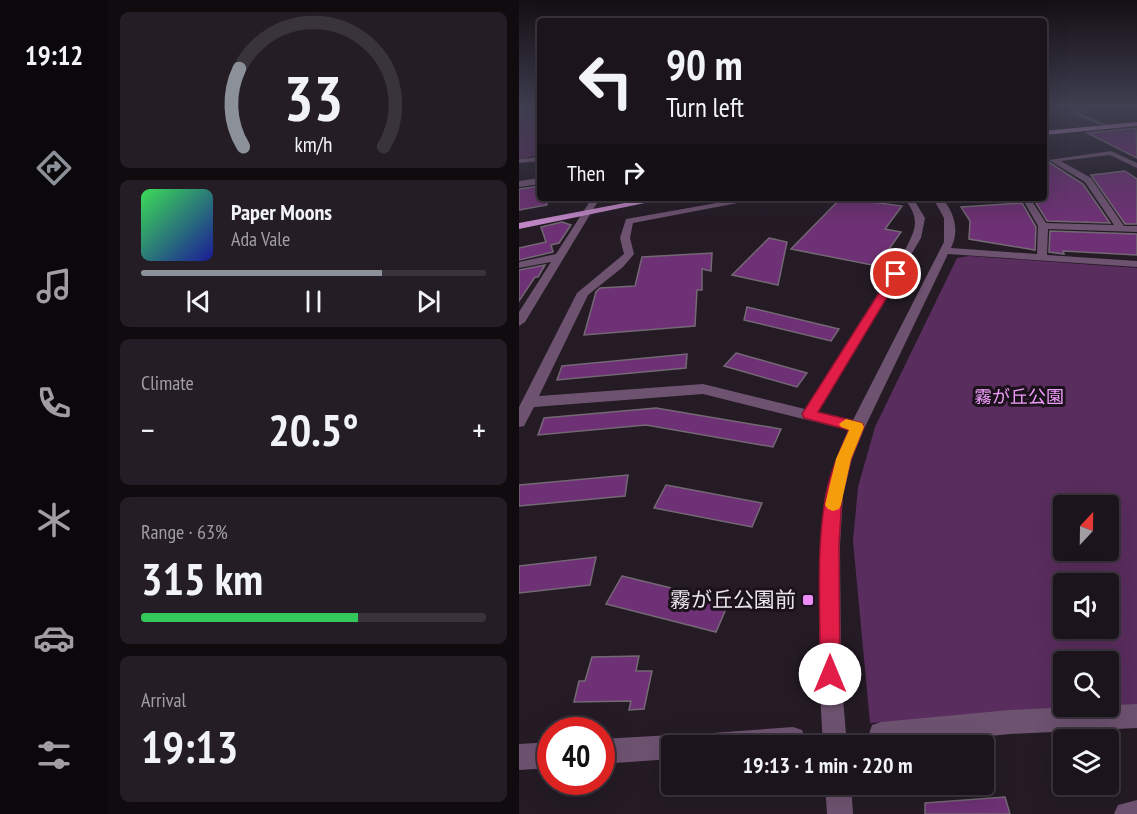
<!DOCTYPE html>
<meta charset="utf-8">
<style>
body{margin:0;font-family:"PT Sans Narrow","Noto Sans JP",sans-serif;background:#241d25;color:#f1f3f6;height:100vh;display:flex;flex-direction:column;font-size:22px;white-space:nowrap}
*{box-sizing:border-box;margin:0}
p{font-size:20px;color:#a09ea3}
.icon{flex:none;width:33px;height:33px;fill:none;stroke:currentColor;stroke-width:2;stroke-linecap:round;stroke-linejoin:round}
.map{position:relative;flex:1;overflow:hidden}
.side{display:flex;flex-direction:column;gap:12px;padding:12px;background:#0f0b0f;width:411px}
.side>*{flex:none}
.hud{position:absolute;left:18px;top:18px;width:510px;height:183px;border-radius:6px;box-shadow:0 6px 24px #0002,0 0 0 2px #39333b;background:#1b141c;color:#f1f3f6;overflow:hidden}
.needle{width:39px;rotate:22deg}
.tools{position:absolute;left:534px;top:495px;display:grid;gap:12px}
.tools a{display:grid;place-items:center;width:66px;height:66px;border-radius:6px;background:#1b141c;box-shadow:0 6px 24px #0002,0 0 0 2px #39333b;font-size:30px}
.speed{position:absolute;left:18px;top:717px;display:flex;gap:12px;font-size:30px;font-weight:700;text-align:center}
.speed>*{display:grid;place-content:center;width:78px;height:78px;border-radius:50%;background:#1b141c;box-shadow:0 6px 24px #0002,0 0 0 2px #39333b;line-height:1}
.speed .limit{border:9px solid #d22;background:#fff;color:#111}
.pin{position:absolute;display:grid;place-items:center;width:51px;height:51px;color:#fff;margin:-26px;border:3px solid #fff;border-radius:50%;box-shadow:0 2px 6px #0007}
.me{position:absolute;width:66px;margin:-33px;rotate:0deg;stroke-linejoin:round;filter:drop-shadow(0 0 4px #0008)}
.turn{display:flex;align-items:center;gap:21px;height:126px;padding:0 30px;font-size:27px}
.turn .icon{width:78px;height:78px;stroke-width:2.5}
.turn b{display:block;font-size:42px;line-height:51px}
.then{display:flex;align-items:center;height:57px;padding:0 30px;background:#0003;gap:12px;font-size:22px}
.big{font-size:45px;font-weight:700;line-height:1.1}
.side .tile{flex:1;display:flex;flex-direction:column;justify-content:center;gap:9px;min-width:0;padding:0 21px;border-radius:9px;background:#241d25}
.side .dial{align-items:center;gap:0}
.dial svg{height:156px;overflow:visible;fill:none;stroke:#39333b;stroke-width:7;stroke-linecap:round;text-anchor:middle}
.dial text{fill:#f1f3f6;stroke:none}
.song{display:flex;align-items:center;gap:18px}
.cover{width:72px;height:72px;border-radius:9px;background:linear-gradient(135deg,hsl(130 70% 55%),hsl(240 70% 35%))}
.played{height:6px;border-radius:3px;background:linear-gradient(90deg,#8c9099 70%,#39333b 70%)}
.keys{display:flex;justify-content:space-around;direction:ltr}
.heat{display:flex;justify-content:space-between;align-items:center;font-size:33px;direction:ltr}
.charge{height:9px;border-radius:4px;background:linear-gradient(90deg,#34c759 63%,#39333b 0)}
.trip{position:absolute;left:142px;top:735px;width:333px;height:60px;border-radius:6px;background:#1b141c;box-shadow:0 6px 24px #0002,0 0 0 2px #39333b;font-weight:700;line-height:60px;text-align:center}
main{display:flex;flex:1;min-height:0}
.tabs{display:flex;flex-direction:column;width:108px;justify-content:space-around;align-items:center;background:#0b080b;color:#a09ea3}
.tabs .icon{width:42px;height:42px}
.tabs .on{color:#8c9099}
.tabs b{font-size:27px;color:#f1f3f6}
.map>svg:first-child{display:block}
</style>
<main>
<nav class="tabs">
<b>19:12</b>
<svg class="icon on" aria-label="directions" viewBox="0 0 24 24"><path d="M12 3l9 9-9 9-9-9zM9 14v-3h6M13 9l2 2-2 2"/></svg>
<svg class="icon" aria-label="music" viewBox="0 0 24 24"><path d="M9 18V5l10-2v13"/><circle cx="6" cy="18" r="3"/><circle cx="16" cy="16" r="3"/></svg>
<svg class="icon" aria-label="phone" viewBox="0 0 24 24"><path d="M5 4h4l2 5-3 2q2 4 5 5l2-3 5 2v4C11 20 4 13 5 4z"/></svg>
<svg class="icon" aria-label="climate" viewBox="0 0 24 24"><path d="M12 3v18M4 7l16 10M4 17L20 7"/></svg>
<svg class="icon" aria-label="car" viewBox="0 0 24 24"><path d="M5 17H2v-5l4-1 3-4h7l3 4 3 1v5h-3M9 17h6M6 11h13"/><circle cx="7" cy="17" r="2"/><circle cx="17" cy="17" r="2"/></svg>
<svg class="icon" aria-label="filters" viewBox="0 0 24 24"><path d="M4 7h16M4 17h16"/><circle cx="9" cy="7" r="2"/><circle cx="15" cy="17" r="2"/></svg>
</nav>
<section class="side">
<div class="tile dial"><svg viewBox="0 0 100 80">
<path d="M14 69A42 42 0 1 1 86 69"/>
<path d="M14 69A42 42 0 0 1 12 29" stroke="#8c9099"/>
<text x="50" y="56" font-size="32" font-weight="700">33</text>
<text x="50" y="72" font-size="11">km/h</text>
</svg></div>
<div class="tile">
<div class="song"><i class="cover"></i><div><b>Paper Moons</b><p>Ada Vale</p></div></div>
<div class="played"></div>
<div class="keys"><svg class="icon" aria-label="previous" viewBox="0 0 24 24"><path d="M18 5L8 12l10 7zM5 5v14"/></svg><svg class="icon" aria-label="pause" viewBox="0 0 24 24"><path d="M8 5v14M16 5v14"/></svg><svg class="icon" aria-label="next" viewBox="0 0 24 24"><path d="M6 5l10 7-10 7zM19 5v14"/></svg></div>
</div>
<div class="tile"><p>Climate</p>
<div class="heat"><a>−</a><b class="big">20.5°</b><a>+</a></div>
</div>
<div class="tile"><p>Range · 63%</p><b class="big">315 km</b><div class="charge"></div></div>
<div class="tile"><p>Arrival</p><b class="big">19:13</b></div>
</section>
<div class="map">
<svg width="618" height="814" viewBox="0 0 618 814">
<rect width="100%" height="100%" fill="#241b25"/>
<path fill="#592d5d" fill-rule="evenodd" d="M0,107H21V155L0,159Z
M450,256L618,268V705L351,723L334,541L339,487L356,427L438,258ZM544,506H590V550H544ZM544,584H590V628H544ZM544,662H590V706H544Z"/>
<path fill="#6e3175" stroke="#746875" stroke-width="1.5" d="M617,128L618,158L568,133Z
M525,159L564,184L591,223L528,221L517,203L525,202Z
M606,171L618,179V224H606L572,175Z
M21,186V198H26L28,205L0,210V189Z
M322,198L383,206L366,229L382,232L358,266L272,249Z
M503,203L517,227L516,250L450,239L451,221L442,207Z
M43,222L52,225L40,243L32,245L34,252L0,260V248L27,242L22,227Z
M531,231L618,234V255L544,251L545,254L530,252Z
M250,238L268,242L259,285L213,275Z
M193,253L192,271L183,269V290H178L176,326L65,335L77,292L81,288L116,286L123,257Z
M26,265L19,277H16L0,301V270Z
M228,307L320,329L312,341L225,320Z
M217,353L288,373L278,387L205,366Z
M168,354L167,368L38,380L43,366Z
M137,408L262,429L254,447L127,425L19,435L25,418Z
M109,475L106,496L0,506V485Z
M147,485L243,503L233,527L135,508Z
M77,557L71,585L0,593V566Z
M103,576L210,602L197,632L87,604Z
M120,656L117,671H133L125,709L110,710L112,701L55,702L60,681H66L73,657Z
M486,797L491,814H406V803Z"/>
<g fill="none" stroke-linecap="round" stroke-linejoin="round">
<path fill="#6e5370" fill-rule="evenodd" d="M562,107H571L561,113L590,126V128L554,114V112Z
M592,151L618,163V168L591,155L542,161L572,178L605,226H618V232L529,229L528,255L618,261V267L429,254L346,427L333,459L324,495L321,545L322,674L328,746H304L300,674L301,545L306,495L317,459L329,430L184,394L15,407L5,426L0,427V407L58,293L105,254L101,238L107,219L226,198H245L114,223L111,238L115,254L104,267L69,295L20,396L184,384L286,409L384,254C396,230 403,221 385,198H394L406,218L402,238L299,412L334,420L425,242V218L414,198H423C435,212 441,230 432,248L518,254L519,226L503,198H511L527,223L595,225L566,182L530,160Z
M21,157V161L0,163V159Z
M21,178V184L0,187V181Z
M73,198H81L6,322L0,326V312L32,262L0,268V262L37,254Z
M618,704V728L491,734L370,746L353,743L350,734L353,725L362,722L491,710Z
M274,727L283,730L286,739L284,746H167L170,737L179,734Z
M153,735L162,738L165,746H153V759L82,764V739Z
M32,742V768L0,770V744Z
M306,784H332L334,814H308Z
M618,800V814H595L599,805Z"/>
<path fill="#be86c4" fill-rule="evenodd" d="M618,122V126L525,135V131Z
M132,198H150L0,229V223Z"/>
</g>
<linearGradient id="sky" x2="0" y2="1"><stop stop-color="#140f14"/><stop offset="0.48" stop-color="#3f3f51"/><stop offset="1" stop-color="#3f3f51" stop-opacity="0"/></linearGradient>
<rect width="618" height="221" fill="url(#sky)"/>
<path fill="#e11d48" stroke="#92132f" stroke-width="1.5" d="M377,271L382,274L299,412L343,423L345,427L332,459L323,495L320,545L321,674L318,681L311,684L304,681L301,674C302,615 296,552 307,495C311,472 321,451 330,430L285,418L283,414L372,274Z"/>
<path fill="#f59e0b" d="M327,419L343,423L345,427L332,459L322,505L320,509L314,511L309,509L306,505L317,459L330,430L322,427L320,424Z"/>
<rect fill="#ee8cf8" stroke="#1b121c" stroke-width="2" x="283" y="594" width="12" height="12" rx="3"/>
<g text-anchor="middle" stroke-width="6" stroke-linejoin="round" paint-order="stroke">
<g font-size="18" fill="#f19cfa" stroke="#1b121c">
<text x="500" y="403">霧が丘公園</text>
</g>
<g font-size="21" fill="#ebe4eb" stroke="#1b121c" text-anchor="end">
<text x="277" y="607">霧が丘公園前</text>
</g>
</g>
</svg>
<div class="tools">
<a><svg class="needle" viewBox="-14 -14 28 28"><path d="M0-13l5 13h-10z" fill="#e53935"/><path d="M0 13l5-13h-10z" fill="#a09ea3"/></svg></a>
<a><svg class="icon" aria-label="sound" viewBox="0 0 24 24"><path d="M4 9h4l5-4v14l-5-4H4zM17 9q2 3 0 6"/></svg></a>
<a><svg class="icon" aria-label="search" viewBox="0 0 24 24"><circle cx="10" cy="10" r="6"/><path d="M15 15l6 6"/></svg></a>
<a><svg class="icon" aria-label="layers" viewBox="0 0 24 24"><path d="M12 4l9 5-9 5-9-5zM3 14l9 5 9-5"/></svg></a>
</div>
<div class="speed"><div class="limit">40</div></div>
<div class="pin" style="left:377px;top:274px;background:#d93025"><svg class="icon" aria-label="arrive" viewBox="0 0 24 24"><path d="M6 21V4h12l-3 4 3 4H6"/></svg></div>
<svg class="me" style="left:311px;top:674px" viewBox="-20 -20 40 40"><circle r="19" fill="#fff"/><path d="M0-13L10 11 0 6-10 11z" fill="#e11d48"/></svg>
<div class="trip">19:13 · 1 min · 220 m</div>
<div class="hud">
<div class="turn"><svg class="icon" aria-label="left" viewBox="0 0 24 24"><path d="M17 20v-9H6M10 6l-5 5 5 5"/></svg><div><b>90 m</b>Turn left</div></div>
<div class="then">Then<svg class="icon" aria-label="right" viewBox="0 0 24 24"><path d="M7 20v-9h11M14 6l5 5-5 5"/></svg></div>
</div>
</div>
</main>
